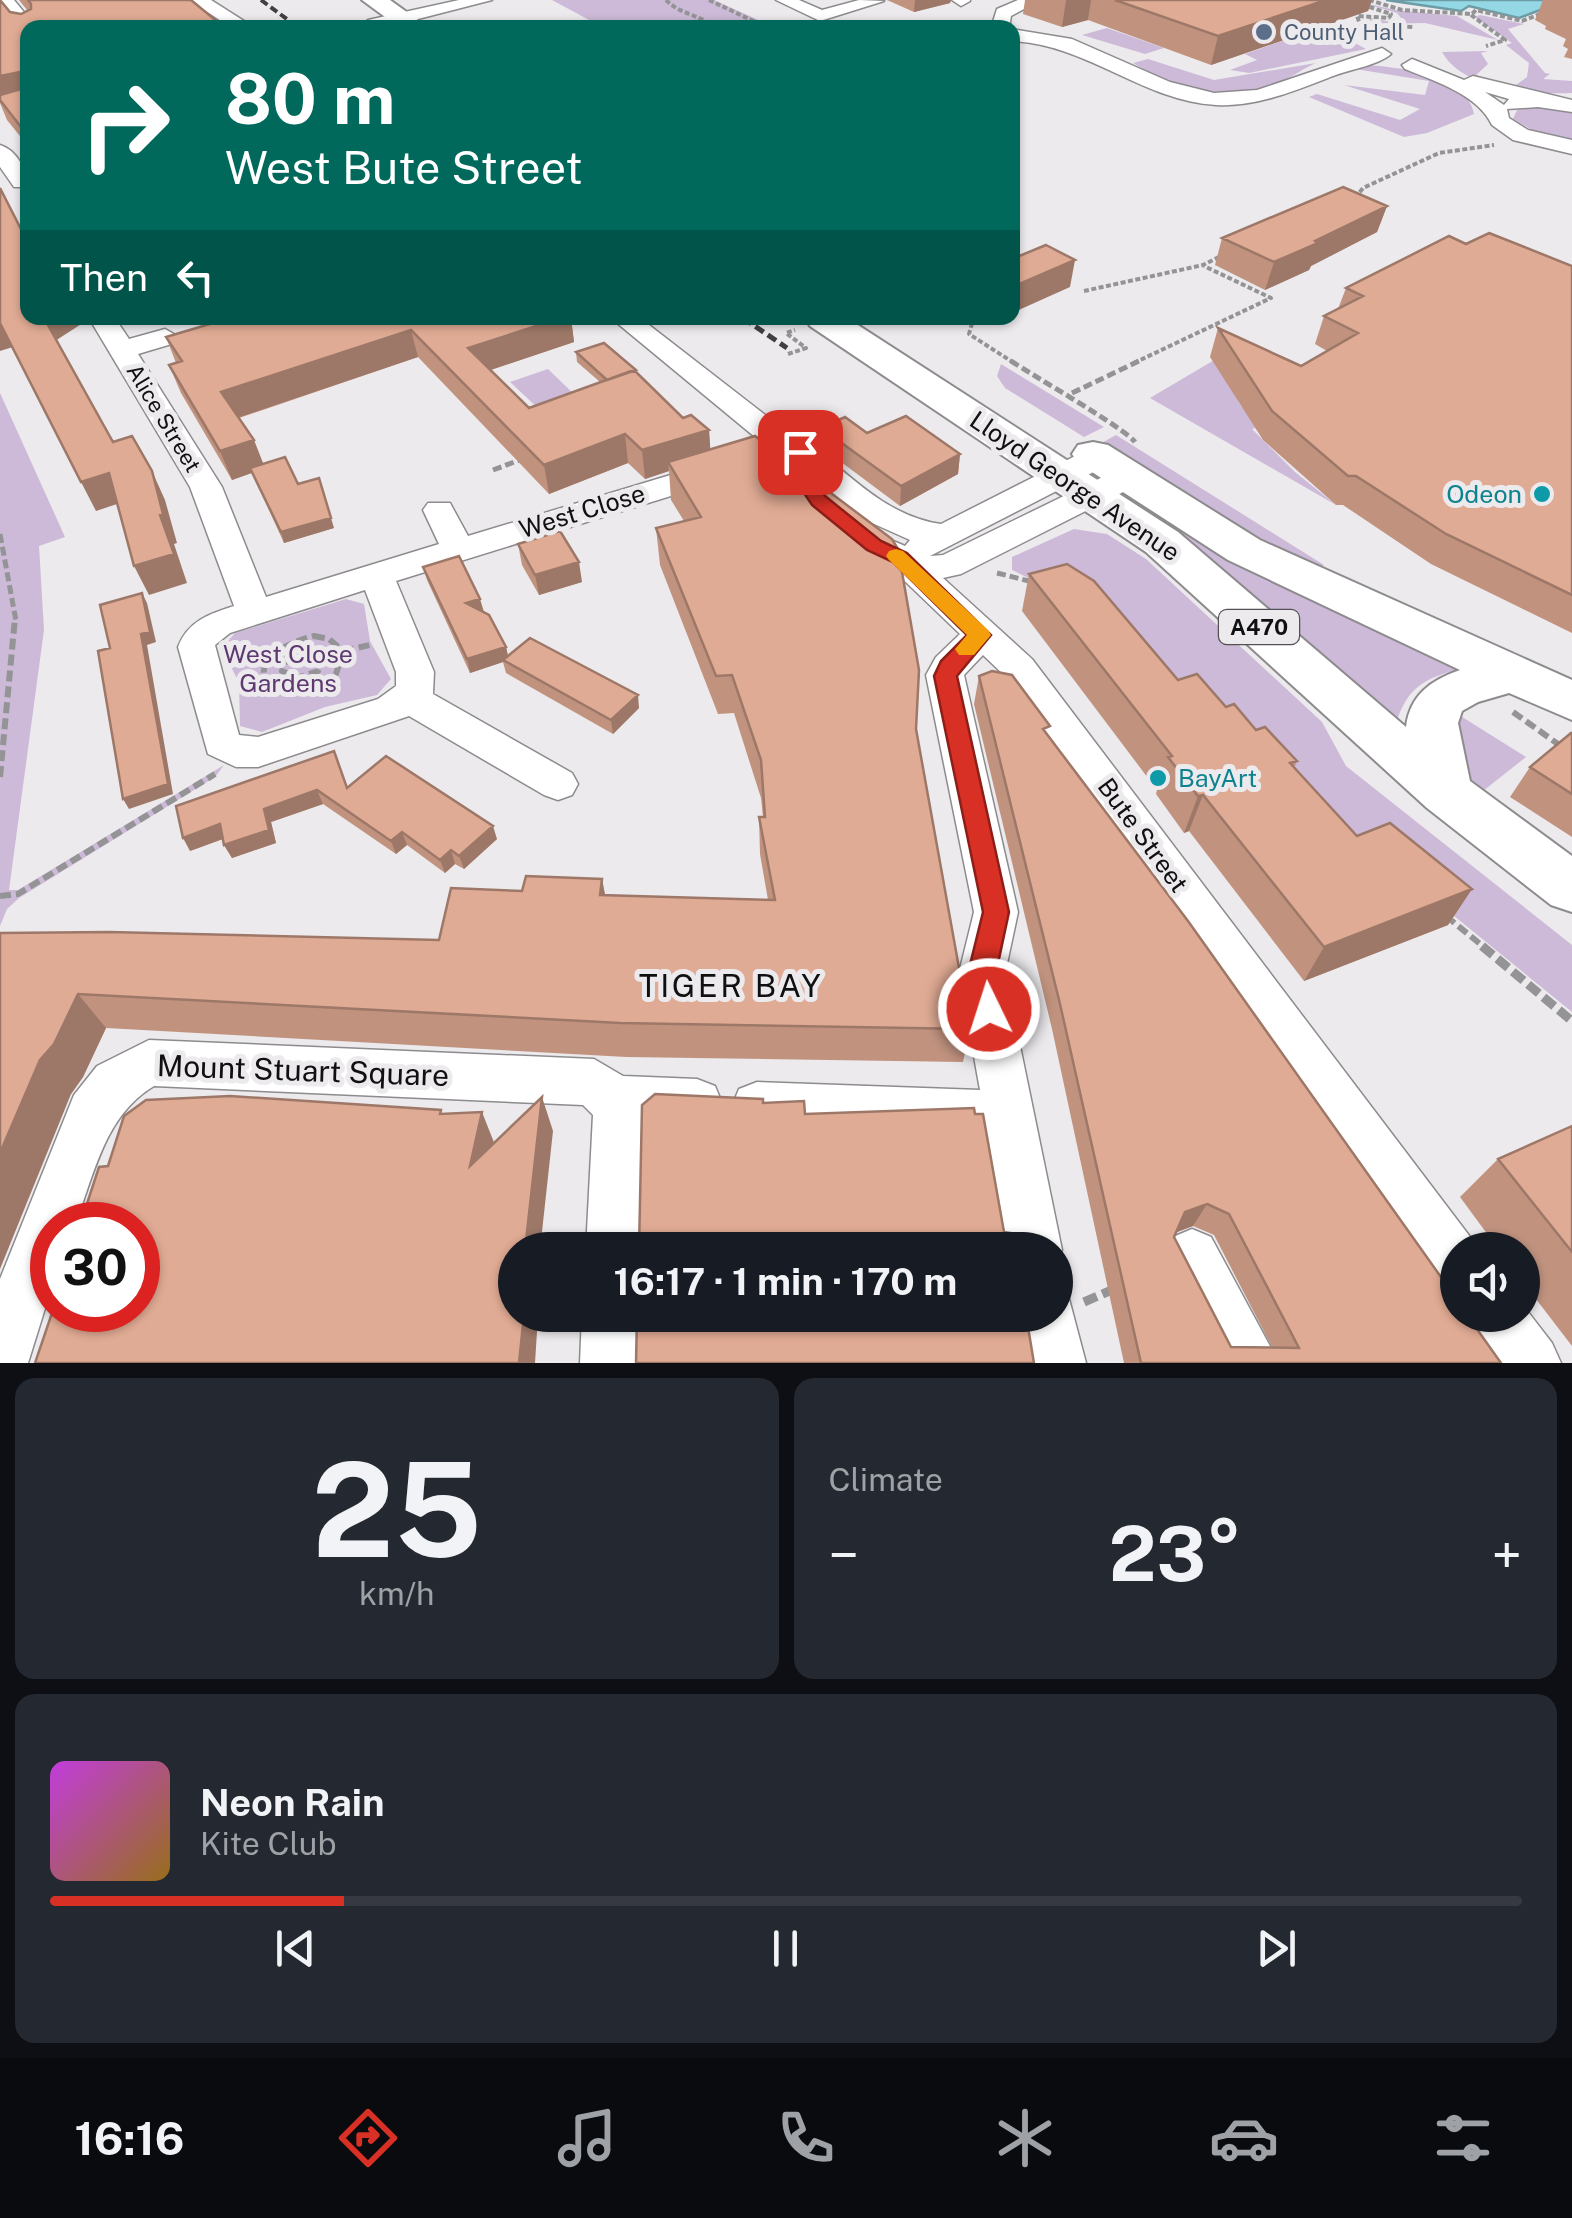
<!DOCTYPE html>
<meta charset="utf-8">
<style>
body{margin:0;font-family:"Public Sans",sans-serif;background:#242831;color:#f1f3f6;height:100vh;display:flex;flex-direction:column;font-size:38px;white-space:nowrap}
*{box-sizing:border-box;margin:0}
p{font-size:32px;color:#9ea1a6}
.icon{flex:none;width:55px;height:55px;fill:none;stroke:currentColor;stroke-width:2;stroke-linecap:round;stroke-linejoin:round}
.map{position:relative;height:1363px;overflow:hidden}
.panel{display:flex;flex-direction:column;gap:15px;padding:15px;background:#0d0f14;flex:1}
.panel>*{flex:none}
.guide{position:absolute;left:20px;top:20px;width:1000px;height:305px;border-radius:20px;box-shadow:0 2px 8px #0004;background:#00695c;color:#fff;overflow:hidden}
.controls{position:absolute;left:1440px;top:1232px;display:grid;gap:20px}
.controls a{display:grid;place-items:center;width:100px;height:100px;border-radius:50%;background:#171b24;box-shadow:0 2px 8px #0004;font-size:50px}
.speed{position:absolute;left:30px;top:1202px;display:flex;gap:20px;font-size:50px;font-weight:700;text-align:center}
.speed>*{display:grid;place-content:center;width:130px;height:130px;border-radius:50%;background:#171b24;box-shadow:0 2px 8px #0004;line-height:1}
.speed .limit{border:15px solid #d22;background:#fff;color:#111}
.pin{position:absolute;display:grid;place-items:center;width:85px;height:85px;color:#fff;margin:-42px;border-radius:20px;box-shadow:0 5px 15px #0006}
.me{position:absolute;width:110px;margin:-55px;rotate:356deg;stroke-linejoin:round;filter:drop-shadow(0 0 8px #0008)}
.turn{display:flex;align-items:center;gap:35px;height:210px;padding:0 40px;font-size:45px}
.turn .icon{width:130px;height:130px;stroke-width:2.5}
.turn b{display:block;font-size:70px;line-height:85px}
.then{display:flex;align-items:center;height:95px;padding:0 40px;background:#0003;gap:20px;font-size:38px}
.big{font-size:75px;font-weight:700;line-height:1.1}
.panel .widget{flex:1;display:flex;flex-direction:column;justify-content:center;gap:15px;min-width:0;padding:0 35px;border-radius:20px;background:#242831}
.panel .dial{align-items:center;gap:0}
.dial b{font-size:130px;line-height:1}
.song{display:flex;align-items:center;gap:30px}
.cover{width:120px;height:120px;border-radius:15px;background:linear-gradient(135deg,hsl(290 70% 55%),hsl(40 70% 35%))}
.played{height:10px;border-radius:5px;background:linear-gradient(90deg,#d93025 20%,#363941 20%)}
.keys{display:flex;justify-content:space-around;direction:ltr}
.heat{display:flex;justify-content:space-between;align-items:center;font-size:55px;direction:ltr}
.panel .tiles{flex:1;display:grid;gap:15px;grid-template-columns:1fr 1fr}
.widget:last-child{grid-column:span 2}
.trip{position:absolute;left:498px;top:1232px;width:575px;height:100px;border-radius:50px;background:#171b24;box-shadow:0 2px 8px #0004;font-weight:700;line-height:100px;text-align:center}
.tab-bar{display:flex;height:160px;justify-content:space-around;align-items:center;background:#090b0e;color:#9ea1a6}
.tab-bar .icon{width:70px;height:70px}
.tab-bar .on{color:#d93025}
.tab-bar b{font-size:45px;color:#f1f3f6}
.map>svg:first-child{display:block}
</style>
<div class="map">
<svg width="1572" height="1363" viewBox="0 0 1572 1363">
<rect width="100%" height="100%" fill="#eceaed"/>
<path fill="#cdbad8" d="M552,0H714L774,27H602Z
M1352,0L1395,10L1457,16L1498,40L1425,23L1373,24L1368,18L1393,22L1401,18L1397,13Z
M1480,15L1524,24L1508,29L1545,73L1550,74L1543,79L1572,81V93C1532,95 1463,90 1442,52L1488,51L1481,53L1488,64L1476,75L1512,88L1527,77L1529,63L1506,45L1512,43L1474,17Z
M1324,26L1366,49L1249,73L1230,70L1257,60L1245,54Z
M1107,28L1164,48L1145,54L1082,35Z
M1148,59L1214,80L1316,63C1304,68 1294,76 1282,81C1230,102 1180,92 1133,63Z
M1357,65C1390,65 1468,74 1474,114L1427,133L1404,137L1309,97L1317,94L1400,120L1420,109L1344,85L1425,95L1429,81L1349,68Z
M1537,107L1572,112V139L1539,134L1513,119L1517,110Z
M1216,359L1241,406L1260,427L1252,429L1295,472L1336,505L1150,398Z
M1001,364L1104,427L1084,437L1005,388L997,376Z
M548,369L577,397L540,410L510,382Z
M0,393L65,537L39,546L44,630L9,890H18L224,765L215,777L19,898L7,909L0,926Z
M1116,435L1324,565L1315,571L1295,562L1096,446Z
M1132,496L1463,668C1421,679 1406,688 1394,730L1124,502Z
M1074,529L1107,534L1146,559L1322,722L1346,766L1572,945V1012L1405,876L1171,672L1071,598L1012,570V557Z
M346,599L364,604L370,641L391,679L377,695L325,707L262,732L240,726L239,683L222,648L235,633Z
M1451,710L1526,757L1483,791L1554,841L1531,835L1459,777Z"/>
<path fill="#94d8e5" stroke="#6d9ca5" stroke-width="2.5" d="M1386,0H1555L1561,2L1519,18L1469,6L1461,11Z"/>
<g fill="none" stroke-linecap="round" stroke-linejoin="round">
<g stroke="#8d8b8e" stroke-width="3">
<path id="minor" d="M0,0H14L37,28H28V33L22,32Z
M189,0H211L255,28H232Z
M459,0H492L383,28L365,24L368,20Z
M776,0H799L822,10L859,0L884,1L820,21Z
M952,0H970V1L961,6Z
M1018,0H1041L1011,16L1009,28H991L997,9Z
M1012,29L1072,39L1170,82L1214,93L1257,90L1382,48L1391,54C1377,66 1346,70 1328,78C1292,92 1255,107 1216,105C1143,101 1087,44 1012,41Z
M1412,59L1464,80L1473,76L1572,100V112L1538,107L1507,109L1509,118L1528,130L1572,140V154L1513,140L1492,125C1478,95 1437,82 1405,69L1402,65ZM1485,92L1509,99L1504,105Z
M0,145C17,150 28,172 28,187H14L0,167Z
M89,318H115L129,339L165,329L179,337L175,343L138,354L222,487L266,597L439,544L423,510L428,503H450L468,536L707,464H729L734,471L729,478L396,581L434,672L433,694L572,773L578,784L572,795L558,800L544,795L409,716L258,767H236L208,754L178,647C188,621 209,614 234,606L190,487ZM365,590L396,672V686L378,699L258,737L239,735L215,645L230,633Z
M611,318H640L800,442L812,445C851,477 889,517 941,524L1087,450H1109L1113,457L1109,464L930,556L943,555L1117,470H1139L1144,477L1139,484L961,574L943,578L1032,659L1477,1246L1479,1250H1458V1292L1439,1284L1006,677L983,655L964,675L1018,912L1005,973L1062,1250L1055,1267V1250H1008L988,1138L757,1130L739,1123L732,1106L739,1089L757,1082L980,1090L959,973L974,912L926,675L936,657L960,634L888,565L862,554L807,507L773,452ZM827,490L872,523L910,540L905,546L886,538Z
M149,1040L594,1059L623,1076L697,1079L715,1086L722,1103L715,1120L697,1127L643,1124L640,1250H586L593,1115L583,1105L154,1086C105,1115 94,1174 75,1225H52V1286L28,1363H0V1279L74,1095L97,1066Z
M1192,1229L1211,1237L1279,1363H1219L1165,1256L1173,1237Z
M1055,1290L1068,1295L1086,1363H1028L1020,1315H1055Z
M1522,1304L1552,1343L1561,1363H1497L1476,1335L1468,1315H1522Z
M582,1315H638V1363H580Z"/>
</g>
<g stroke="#8d8b8e" stroke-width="4">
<path id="major" d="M362,0H390L429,28H400Z
M805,318H847L1178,532L1406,727C1410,695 1431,680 1460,670L1228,560L1078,463L1072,454L1078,445L1093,442L1108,445L1260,540L1572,680V720L1509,693L1478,702L1462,711L1458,723L1470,781L1572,856V912L1551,905L1427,808L1146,552L810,326Z"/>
</g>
<path stroke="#949395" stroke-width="4" stroke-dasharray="5 2.5" stroke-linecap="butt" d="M666,0C681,15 699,14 715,28
M709,0L768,28
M1348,0L1391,14L1389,18L1357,16L1362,30L1375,26L1414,27
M1369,0L1402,10L1472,14L1476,10L1522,21L1543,13
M1471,15L1505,40L1486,46
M740,28L759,25
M1355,198L1363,188L1439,153L1494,145
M1084,291L1203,265L1225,254
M969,318L973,320L969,334L1014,363
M788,354L806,348L786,333L795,330
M1134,363L1271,298L1204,266"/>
<path stroke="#949395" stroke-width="5" stroke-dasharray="9 4" stroke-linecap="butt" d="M1011,361C1032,375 1126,429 1135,442
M1072,393L1139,361
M493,470L525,458
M0,534L16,621
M997,573L1033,582"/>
<path stroke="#949395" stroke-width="6" stroke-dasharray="11 5" stroke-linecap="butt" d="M314,636L329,639L343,651L336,674C282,722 216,662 314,636Z
M310,648L325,656L318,671L297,678L282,671L288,656Z
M343,651L370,645
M1513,712L1572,754
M0,777L15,618
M0,896L18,894L215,774
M1446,916L1485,948"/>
<path stroke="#949395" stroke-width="9" stroke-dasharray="14 6" stroke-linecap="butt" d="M1482,946L1572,1021
M1084,1302L1114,1289"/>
<use href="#minor" fill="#fff" fill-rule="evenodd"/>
<use href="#major" fill="#fff" fill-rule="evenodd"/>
<path stroke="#413f41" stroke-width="4" stroke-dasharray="8 4" stroke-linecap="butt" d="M261,0L299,28"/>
<path stroke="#413f41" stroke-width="5" stroke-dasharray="10 5" stroke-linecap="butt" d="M743,318L787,348"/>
</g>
<path fill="#c1937f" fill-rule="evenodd" d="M0,0L10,12L21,14L27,10L19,0H191L28,28V146L7,120L0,103Z
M887,0H951L950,3L914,12Z
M1025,0H1372L1368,11L1211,65L1088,20L1062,27L1023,14Z
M1543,0H1572V59L1564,57L1568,49L1563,46L1566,39L1545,29L1546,26L1535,20Z
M1387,206L1377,232L1311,266L1309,270L1265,290L1215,265L1222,238Z
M1466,244L1572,266V633L1431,564L1343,505H1336L1263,440L1210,357L1218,328L1301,366L1327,351L1315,344L1324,316L1338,309L1346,288Z
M571,318L574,342L490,370L529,408L600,382L577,362L576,352L636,372L683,418L709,430L710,450L916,729L970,1029L963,1062L626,1057L106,1028L83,1077L71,1094L0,933L439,940L522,891L602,879L605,896L768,900L760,854L759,817H763L761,798L734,713L718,714L660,565L656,528L684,521L671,500L669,471L645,479L628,463L549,494L418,357L239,418L263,464L298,484L334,528L284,543L252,473L232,480L181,393L169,365L176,363L166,337Z
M821,428L867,433L960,454L958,474L900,506L821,447Z
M518,544L582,582L539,595L522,565Z
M423,567L483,612L506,647L508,656L639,708L613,734L506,673L503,662L470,673L427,580Z
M1029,574L1178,680L1226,707L1297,761L1294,768L1357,836L1472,889L1448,925L1304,981L1189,831L1184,833L1156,794L1157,790L1022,611Z
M979,676L1048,735L1501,1363H1124L1052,1029L974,704ZM1193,1226L1214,1235L1272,1347H1231L1174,1237L1177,1232Z
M1572,734V837L1510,797L1530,767Z
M334,751L347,788L497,839L464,869L455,864L445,873L407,845L396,854L323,804L271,822L276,843L232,858L224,845L223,839L190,851Z
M1572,1126V1346L1522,1281V1250H1499L1460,1197L1498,1159Z"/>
<path fill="#9d7868" d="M915,0H951L950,3L914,12Z
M1066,0H1091L1088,20L1062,27Z
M1326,0H1372L1368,11L1211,65L1218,36Z
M20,72L28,88L0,100V76Z
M1387,206L1377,232L1311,266L1309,270L1265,290L1274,262Z
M1075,260L1070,287L1012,313V287Z
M44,318H86V321L55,341Z
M561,318H571L574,342L473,376L468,348Z
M0,323L13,347L0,351Z
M411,330L418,357L231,420L221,392Z
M709,430L711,459L668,462L669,471L645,479L642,450Z
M625,434L628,463L549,494L544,465Z
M254,440L265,468L232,480L220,451Z
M960,454L958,474L900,506L901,486Z
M152,471L165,500L177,543L174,544L187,583L149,595L134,566L160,515Z
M109,473L123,502L96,511L81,482Z
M319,478L334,528L284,543L281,532Z
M579,562L582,582L539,595L535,575Z
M142,593L147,603L156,642L147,645L173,794L129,809L123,799L141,634Z
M480,599L484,612L466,603Z
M506,647L509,660H503V662L470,673L467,659Z
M638,695L639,708L613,734L611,720Z
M317,790L323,804L271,822L276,843L232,858L224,845L264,809Z
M1203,795L1189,831L1184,833L1198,796Z
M220,824L228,837L190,851L183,838Z
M493,826L497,839L464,869L459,856Z
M402,832L407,845L396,854L391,841Z
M451,850L455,864L445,873L440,860Z
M602,879L609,915L600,895Z
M1472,889L1448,925L1304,981L1324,947Z
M78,994L106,1028L83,1077L71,1094L0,1269V1153L40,1060Z
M542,1097L553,1131L540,1250H525Z
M482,1112L495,1145L470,1166Z
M1207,1204L1193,1226L1172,1234L1185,1212Z
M524,1315L538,1316L535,1363H519Z"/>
<path fill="#e0ab94" stroke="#9d7868" stroke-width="2.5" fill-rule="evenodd" d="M0,0L10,12L21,14L31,9V4L28,0H191L225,28H28V136L0,100V95L21,89L20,72L0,76Z
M1115,0H1326L1218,36Z
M1343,187L1387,206L1315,241L1318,243L1274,262L1222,238Z
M0,188L26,239L23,240L28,244V318H44L113,442L132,436L152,471L163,514L160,515L174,554L134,566L109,473L81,482L0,323Z
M1489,233L1572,266V595L1446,534L1356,476H1348L1272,411L1218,328L1301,366L1358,333L1324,316L1363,296L1346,288L1449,236L1466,244Z
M1046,245L1075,260L1012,287V259Z
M230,318H561L468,348L529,408L634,370L683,418L691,415L709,430L642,450L625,434L544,465L411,330L221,392L254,440L220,451L169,365L182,361L166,337Z
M604,343L636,370L607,380L576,352Z
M906,416L960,454L901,486L821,428L845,417L867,433Z
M755,436L892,539L898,549L919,670L916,729L970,1029L620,1023L78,994L54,1044L40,1060L0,1153V933L109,932L439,940L451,888L522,891L526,876L602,879L600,895L775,900L759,817H765L761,760L732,675L716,676L656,528L701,517L668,462Z
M285,457L298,484L319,478L331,518L281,532L250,468Z
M560,531L579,562L535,575L518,544Z
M459,556L480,599L466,603L489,615L506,647L467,659L423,567Z
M1067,564L1094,581L1178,680L1197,674L1226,707L1234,704L1256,730L1265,727L1297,761L1290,763L1357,836L1390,823L1472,889L1324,947L1203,795L1198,796L1168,757L1172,756L1029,574Z
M142,593L150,632L141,634L168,784L123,799L98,651L110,648L100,605Z
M530,638L638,695L611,720L503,660Z
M992,671L1012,675L1050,726L1043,729L1188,921L1458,1301V1315H1467L1501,1363H1141L1060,1004L979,676ZM1207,1204L1229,1214L1299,1348L1231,1347L1174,1237L1185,1212Z
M1571,733L1572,734V794L1530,767Z
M334,751L347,788L386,756L493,826L459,856L451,850L440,860L402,832L391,841L317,790L264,809L269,830L224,845L220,824L183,838L176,806Z
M655,1094L763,1099V1103L804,1101L805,1114L974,1108L975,1114H983L1004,1232L1011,1233L1014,1250H639L642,1105Z
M230,1096L441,1110L440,1114L482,1112L470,1166L542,1097L525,1250H515V1315H524L519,1363H35L53,1310H138V1225H80L99,1167L108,1166L124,1116L146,1100Z
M1572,1126V1252L1498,1159Z
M637,1315H1026L1034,1363H636Z"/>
<path fill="#d93025" stroke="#8d1f18" stroke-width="2.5" d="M789,443L810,452L798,457L825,496L881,541L907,553L991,635L957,676L1009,912L996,973L1003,1009L999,1018L989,1022L979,1018L968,973L983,912L934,676L941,661L967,635L893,562L867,550L812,505L779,456L783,445Z"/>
<path fill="#f59e0b" d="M896,549L903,551L988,630L991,635L974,655H959L955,649L967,635L889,560L886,556L889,551Z"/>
<circle fill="#5c6f8a" stroke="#eceaed" stroke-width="4" cx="1264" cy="32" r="10"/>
<g fill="#0f9aa8" stroke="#eceaed" stroke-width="4">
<circle cx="1542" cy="494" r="10"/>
<circle cx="1158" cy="778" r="10"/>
</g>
<g text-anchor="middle" stroke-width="10" stroke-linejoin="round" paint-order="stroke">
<g font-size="22" fill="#4e5e75" stroke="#eceaed" text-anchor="start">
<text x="1284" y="40">County Hall</text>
</g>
<g font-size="22" fill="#111011" stroke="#eceaed">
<text transform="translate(164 418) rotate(59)" y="8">Alice Street</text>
</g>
<rect fill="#eceaed" stroke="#535153" stroke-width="2.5" x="1219" y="610" width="80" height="34" rx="8"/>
<g font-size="22" font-weight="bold" fill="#111011">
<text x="1259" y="635">A470</text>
</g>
<g font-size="25" fill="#111011" stroke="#eceaed">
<text transform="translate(1075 486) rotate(34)" y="9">Lloyd George Avenue</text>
<text transform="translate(582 511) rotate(-17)" y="9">West Close</text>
<text transform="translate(1143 835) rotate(54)" y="9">Bute Street</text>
</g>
<g font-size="25" fill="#0d838f" stroke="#eceaed" text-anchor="end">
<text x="1522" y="503">Odeon</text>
<text x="1178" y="787" text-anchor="start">BayArt</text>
</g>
<g font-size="25" fill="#5e3871" stroke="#eceaed">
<text x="288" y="663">West Close<tspan x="288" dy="29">Gardens</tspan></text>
</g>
<g font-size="30" fill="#111011" stroke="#eceaed">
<text transform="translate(303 1071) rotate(2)" y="10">Mount Stuart Square</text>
</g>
<g font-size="32" letter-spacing="2.5" fill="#111011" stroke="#eceaed">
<text x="731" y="997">TIGER BAY</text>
</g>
</g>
</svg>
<div class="controls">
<a><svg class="icon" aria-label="sound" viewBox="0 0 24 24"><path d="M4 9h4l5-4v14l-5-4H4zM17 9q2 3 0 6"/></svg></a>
</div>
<div class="speed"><div class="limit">30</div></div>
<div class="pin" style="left:800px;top:452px;background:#d93025"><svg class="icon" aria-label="arrive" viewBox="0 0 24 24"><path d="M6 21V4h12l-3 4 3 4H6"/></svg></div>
<svg class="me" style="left:989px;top:1009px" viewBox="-20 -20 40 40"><circle r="17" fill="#d93025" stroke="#fff" stroke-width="3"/><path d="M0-11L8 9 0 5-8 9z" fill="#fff"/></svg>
<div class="trip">16:17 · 1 min · 170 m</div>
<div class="guide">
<div class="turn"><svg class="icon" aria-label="right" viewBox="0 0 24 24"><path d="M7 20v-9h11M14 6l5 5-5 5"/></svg><div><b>80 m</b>West Bute Street</div></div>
<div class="then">Then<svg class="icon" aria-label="left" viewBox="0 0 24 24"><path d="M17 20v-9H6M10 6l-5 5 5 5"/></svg></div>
</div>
</div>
<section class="panel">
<div class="tiles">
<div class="widget dial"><b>25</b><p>km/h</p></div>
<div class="widget"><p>Climate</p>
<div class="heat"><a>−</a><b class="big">23°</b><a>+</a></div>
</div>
<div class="widget">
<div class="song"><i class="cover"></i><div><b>Neon Rain</b><p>Kite Club</p></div></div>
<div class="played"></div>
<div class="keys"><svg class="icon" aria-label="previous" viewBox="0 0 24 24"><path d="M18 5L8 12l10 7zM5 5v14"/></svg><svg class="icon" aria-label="pause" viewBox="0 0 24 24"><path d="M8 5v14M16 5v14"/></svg><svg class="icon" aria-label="next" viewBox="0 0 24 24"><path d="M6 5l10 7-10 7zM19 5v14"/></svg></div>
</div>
</div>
</section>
<nav class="tab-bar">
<b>16:16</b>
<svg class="icon on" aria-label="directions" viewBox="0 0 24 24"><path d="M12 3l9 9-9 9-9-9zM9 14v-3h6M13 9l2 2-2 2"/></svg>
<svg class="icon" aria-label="music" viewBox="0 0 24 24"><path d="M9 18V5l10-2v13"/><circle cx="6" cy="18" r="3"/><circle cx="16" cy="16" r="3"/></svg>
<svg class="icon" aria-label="phone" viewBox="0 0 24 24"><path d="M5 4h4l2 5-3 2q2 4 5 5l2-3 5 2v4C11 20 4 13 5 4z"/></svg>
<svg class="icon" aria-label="climate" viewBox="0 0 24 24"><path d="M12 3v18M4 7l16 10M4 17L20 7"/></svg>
<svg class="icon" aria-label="car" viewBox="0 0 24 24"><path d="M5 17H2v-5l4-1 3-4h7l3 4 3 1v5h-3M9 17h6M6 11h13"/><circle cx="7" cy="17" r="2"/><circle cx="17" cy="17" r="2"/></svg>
<svg class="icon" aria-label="filters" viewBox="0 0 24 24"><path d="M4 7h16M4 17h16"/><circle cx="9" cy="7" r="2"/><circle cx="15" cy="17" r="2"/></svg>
</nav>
